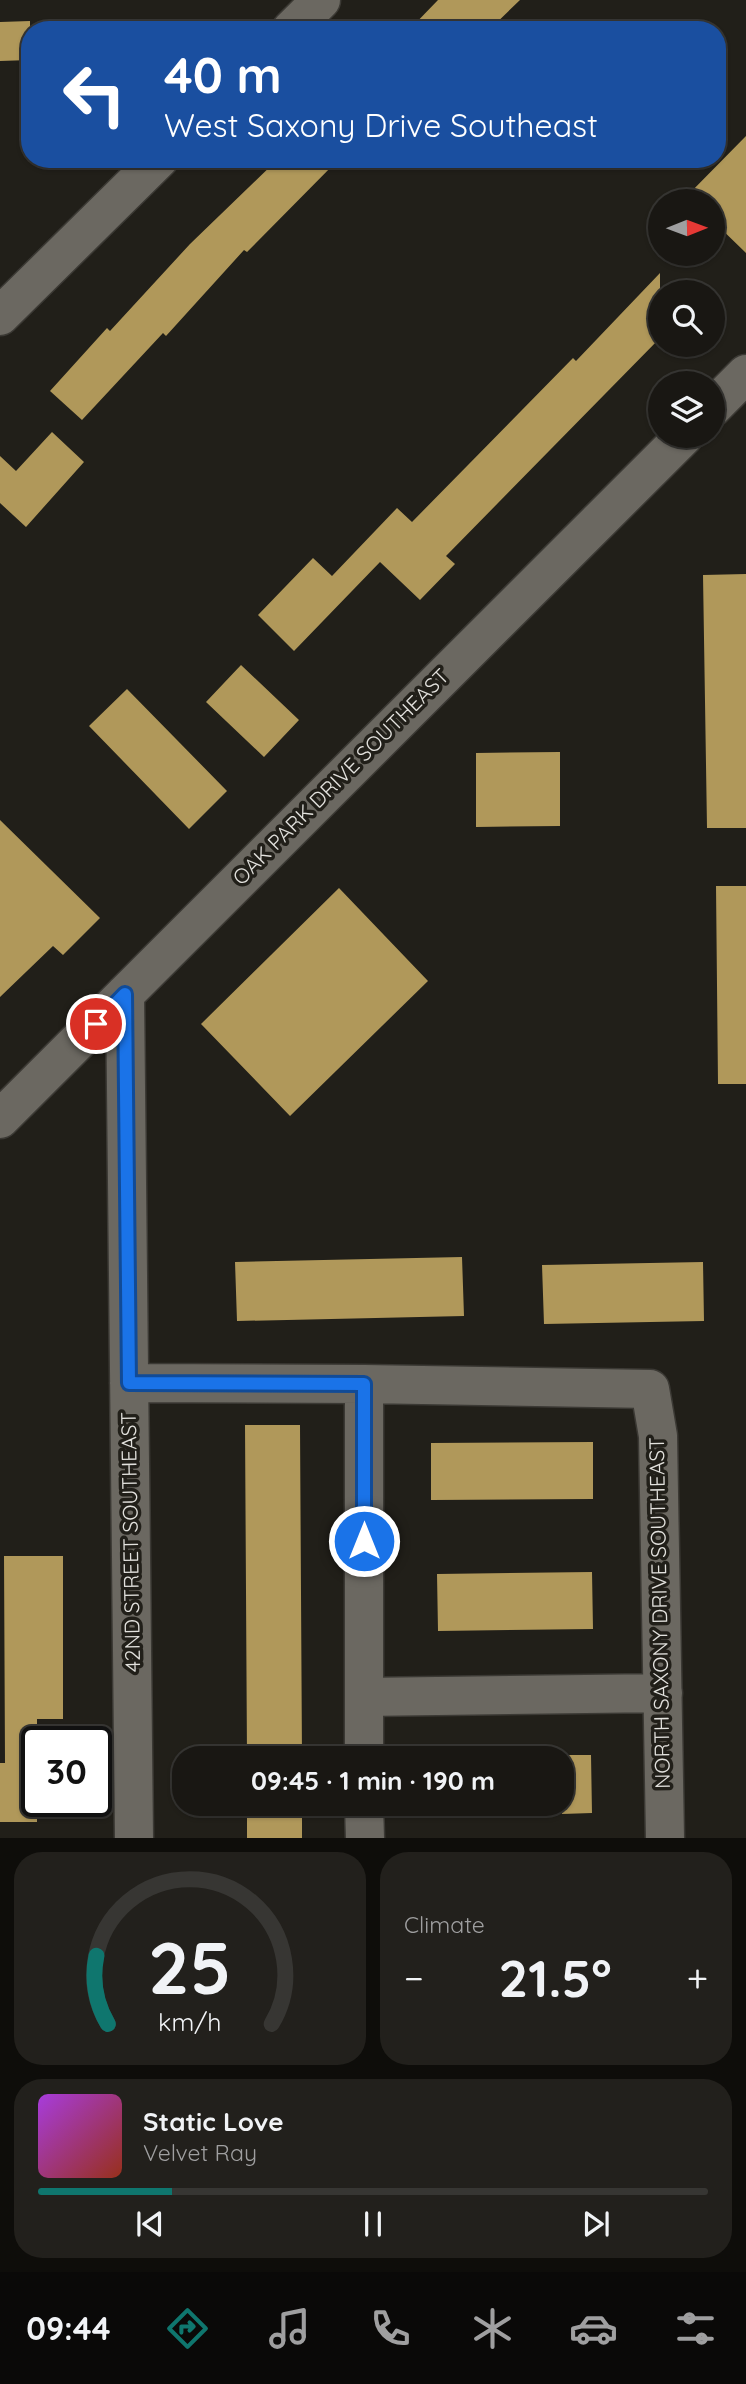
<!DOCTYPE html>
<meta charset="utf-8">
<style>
body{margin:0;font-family:Quicksand,sans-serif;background:#22201c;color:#f1f3f6;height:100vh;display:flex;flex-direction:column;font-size:26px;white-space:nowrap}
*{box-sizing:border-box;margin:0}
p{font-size:23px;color:#9f9fa0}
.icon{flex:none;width:38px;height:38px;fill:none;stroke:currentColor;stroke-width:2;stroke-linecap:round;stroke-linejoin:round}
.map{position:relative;height:1838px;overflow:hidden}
.panel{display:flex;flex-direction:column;gap:14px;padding:14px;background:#0e0d0a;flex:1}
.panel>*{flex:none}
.top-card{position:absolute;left:21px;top:21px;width:705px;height:147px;border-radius:28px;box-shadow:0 2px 5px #0004,0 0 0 2px #373633;background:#1a4fa0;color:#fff;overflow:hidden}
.needle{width:46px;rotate:89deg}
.controls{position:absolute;left:648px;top:189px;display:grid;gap:14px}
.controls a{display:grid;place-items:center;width:77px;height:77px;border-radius:50%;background:#191713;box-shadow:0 2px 5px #0004,0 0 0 2px #373633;font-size:35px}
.speed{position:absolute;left:21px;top:1726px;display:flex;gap:14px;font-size:35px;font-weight:700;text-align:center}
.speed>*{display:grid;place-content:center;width:91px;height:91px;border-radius:50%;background:#191713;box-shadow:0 2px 5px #0004,0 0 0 2px #373633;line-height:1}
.speed .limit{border:4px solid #111;border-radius:10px;background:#fff;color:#111}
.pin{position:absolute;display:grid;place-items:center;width:60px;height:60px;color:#fff;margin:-30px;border:4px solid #fff;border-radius:50%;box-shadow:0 2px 7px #0007}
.me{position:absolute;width:77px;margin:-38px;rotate:0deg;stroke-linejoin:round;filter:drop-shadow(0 0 5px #0008)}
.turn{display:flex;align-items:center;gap:24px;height:147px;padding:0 28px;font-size:32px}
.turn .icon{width:91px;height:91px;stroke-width:2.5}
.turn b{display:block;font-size:49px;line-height:60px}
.big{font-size:52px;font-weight:700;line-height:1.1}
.panel .tile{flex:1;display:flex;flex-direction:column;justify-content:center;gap:10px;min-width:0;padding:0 24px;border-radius:28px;background:#22201c}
.panel .dial{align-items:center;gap:0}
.dial svg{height:182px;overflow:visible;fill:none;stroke:#373633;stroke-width:7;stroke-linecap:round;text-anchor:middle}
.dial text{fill:#f1f3f6;stroke:none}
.song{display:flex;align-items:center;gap:21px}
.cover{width:84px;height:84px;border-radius:10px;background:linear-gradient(135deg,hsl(280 70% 55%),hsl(10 70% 35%))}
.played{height:7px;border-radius:4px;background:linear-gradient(90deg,#0f766e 20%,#373633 20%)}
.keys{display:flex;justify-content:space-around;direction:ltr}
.heat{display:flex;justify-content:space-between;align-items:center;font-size:38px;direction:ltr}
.panel .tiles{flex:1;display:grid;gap:14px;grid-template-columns:1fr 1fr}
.tile:last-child{grid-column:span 2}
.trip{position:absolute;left:172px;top:1746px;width:402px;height:70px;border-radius:28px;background:#191713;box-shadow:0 2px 5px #0004,0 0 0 2px #373633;font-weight:700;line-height:70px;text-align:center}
.menu{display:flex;height:112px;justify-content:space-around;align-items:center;background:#0a0908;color:#9f9fa0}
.menu .icon{width:49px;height:49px}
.menu .active{color:#0f766e}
.menu b{font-size:32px;color:#f1f3f6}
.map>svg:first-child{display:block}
</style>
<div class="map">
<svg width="746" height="1838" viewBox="0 0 746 1838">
<rect width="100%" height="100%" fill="#211f19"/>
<path fill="#b0985a" d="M438,0H520L489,30H409Z
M30,21V60L0,61V22Z
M746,136V253L712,220V201H682Z
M278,159H339L247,252L244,250L166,336L163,333L82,420L50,391L107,328L110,331L190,244Z
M660,273V338L446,556L455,564L420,600L380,562L294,651L258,615L313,558L332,576L397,508L412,522L573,358L576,361Z
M52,432L84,462L26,527L0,503V456L16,471Z
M746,574V828H707L703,575Z
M241,665L299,720L264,757L206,702Z
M127,689L227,791L189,829L89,726Z
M560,752V826L476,827V753Z
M0,820L100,918L63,955L53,946L0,997Z
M716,886H746V1084H718Z
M339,888L428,981L290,1116L201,1024Z
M462,1257L464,1316L237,1321L235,1262Z
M703,1262L704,1321L544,1324L542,1265Z
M245,1425H300L302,1759H247Z
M593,1442V1499L431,1500V1443Z
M4,1556H63V1719H37V1822H0V1763H5Z
M592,1572L593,1629L438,1631L437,1574Z
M562,1755H591L592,1813L562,1814Z
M247,1804H302V1838H247Z"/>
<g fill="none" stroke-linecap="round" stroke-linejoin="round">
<g stroke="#3b3934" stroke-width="41">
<path id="minor" d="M291,30L321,0
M0,316L159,159
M712,408L746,374
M125,994L134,1838
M0,1119L684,436
M129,1383L364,1384L650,1389L658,1436L665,1838
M364,1384V1759
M364,1697L663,1693
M364,1804L365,1838"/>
</g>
<use href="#minor" stroke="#6b6861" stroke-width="38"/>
</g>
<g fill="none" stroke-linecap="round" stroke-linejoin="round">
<g stroke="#114b97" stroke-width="18">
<path id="route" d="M96,1024L125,994L129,1383L364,1384V1541"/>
</g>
<use href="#route" stroke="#1a73e8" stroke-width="12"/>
</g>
<g text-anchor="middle" stroke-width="7" stroke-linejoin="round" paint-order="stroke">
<g font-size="21" fill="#e3e2de" stroke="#211f19">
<text transform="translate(341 777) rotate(-45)" y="7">OAK PARK DRIVE SOUTHEAST</text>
<text transform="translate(131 1542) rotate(-91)" y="7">42ND STREET SOUTHEAST</text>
<text transform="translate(660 1613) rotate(-91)" y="7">NORTH SAXONY DRIVE SOUTHEAST</text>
</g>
</g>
</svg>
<div class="controls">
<a><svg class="needle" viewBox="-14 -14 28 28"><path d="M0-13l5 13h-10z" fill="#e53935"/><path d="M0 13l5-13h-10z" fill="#9f9fa0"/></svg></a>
<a><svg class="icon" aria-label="search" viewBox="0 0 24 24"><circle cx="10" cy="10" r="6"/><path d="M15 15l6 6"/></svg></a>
<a><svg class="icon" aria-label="layers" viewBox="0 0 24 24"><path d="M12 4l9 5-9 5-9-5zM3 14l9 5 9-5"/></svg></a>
</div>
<div class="speed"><div class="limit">30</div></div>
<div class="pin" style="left:96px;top:1024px;background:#d93025"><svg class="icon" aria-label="arrive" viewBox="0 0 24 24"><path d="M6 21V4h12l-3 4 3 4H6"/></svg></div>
<svg class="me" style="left:364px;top:1541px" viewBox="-20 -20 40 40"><circle r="17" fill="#1a73e8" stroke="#fff" stroke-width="3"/><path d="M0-11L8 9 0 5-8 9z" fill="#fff"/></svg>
<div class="trip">09:45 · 1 min · 190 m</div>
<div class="top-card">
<div class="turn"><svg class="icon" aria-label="left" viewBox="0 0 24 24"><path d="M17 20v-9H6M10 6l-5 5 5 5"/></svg><div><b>40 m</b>West Saxony Drive Southeast</div></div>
</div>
</div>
<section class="panel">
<div class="tiles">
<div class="tile dial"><svg viewBox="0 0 100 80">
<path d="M14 69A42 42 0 1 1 86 69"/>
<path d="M14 69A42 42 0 0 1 9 39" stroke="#0f766e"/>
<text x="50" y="56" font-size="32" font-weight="700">25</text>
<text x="50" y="72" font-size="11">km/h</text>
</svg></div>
<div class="tile"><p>Climate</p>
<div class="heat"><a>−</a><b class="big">21.5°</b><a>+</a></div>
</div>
<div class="tile">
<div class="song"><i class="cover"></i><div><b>Static Love</b><p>Velvet Ray</p></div></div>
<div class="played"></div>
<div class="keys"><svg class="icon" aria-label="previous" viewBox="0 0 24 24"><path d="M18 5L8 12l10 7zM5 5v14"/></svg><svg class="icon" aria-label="pause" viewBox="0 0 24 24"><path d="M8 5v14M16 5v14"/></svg><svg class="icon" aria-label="next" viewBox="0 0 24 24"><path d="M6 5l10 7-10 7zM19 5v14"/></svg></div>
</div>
</div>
</section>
<nav class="menu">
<b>09:44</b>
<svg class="icon active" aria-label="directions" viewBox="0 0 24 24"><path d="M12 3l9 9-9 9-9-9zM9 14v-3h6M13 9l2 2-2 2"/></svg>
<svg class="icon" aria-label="music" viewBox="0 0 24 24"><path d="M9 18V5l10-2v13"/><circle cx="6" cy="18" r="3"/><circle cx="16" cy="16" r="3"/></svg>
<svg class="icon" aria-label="phone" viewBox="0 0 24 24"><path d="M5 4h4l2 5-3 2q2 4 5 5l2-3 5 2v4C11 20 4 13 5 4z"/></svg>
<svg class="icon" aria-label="climate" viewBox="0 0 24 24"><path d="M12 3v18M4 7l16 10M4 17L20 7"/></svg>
<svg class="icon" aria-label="car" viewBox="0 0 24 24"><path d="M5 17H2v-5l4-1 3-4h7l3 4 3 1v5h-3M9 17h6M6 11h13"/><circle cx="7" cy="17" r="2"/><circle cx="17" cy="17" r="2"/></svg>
<svg class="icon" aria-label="filters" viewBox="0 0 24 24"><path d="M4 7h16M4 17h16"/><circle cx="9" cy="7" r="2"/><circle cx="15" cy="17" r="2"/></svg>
</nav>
